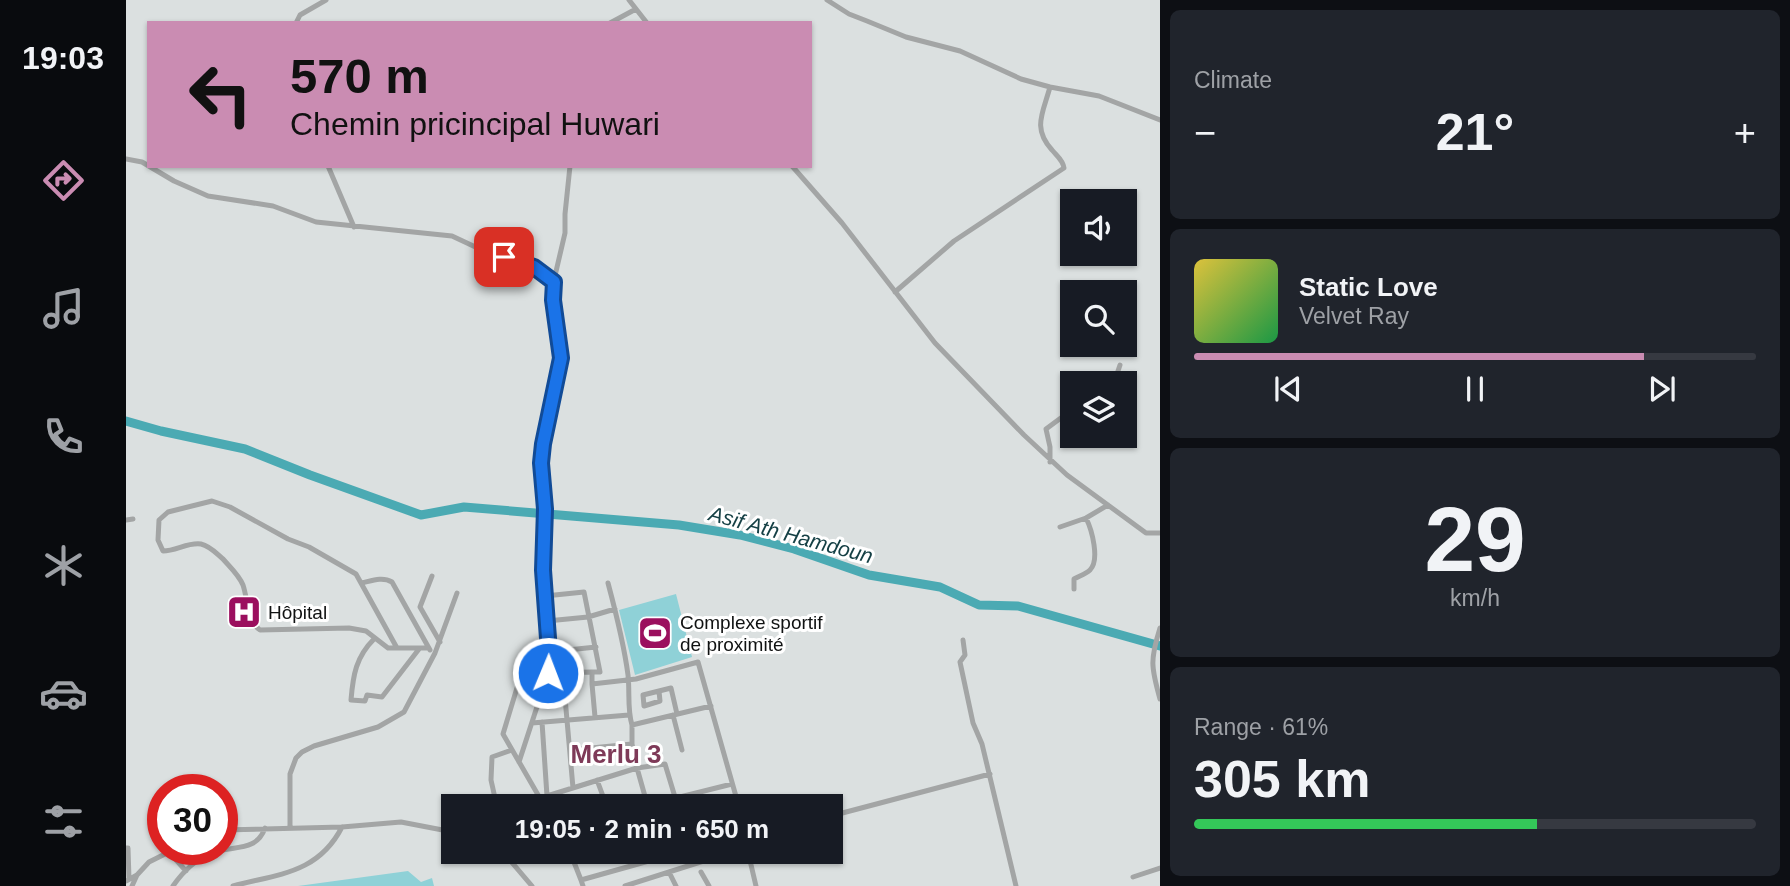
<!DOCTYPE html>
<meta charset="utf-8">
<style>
body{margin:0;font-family:Arial,sans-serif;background:#20242c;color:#f1f3f6;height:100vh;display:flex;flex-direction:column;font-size:26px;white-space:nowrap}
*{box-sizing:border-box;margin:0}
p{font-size:23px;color:#9ea1a6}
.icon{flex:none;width:38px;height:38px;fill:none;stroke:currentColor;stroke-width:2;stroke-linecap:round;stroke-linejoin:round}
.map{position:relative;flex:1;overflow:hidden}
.side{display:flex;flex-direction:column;gap:10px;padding:10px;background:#0d0f14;width:630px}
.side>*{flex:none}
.top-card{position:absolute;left:21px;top:21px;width:665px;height:147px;border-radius:0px;box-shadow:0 2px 5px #0004;background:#ca8cb2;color:#111;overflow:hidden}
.fabs{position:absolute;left:934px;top:189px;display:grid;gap:14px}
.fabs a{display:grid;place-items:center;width:77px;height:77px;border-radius:0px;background:#171b24;box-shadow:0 2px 5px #0004;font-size:35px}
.speed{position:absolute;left:21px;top:774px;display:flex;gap:14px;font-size:35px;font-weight:700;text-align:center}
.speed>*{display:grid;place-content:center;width:91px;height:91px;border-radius:50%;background:#171b24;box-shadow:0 2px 5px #0004;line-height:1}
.speed .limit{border:10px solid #d22;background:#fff;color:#111}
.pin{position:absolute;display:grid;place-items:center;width:60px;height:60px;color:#fff;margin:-30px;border-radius:14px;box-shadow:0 4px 10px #0006}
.me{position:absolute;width:77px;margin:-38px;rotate:1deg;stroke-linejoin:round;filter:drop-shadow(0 0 5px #0008)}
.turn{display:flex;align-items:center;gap:24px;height:147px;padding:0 28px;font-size:32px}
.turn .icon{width:91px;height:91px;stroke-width:2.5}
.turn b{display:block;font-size:49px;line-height:60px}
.big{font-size:52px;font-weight:700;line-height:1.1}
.side .widget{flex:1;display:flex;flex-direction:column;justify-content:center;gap:10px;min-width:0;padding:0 24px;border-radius:10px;background:#20242c}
.side .dial{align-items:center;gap:0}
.dial b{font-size:91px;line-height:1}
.song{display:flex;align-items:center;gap:21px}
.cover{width:84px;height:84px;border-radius:10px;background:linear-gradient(135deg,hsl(50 70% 55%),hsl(140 70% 35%))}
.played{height:7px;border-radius:4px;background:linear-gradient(90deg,#ca8cb2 80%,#363941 80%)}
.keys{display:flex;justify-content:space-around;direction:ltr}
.heat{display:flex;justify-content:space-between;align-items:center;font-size:38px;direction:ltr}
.charge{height:10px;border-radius:5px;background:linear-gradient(90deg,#34c759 61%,#363941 0)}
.trip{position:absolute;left:315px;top:794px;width:402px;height:70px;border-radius:0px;background:#171b24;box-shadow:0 2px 5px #0004;font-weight:700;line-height:70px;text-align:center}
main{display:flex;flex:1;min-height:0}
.tab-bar{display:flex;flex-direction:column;width:126px;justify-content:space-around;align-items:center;background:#090b0e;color:#9ea1a6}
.tab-bar .icon{width:49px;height:49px}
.tab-bar .active{color:#ca8cb2}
.tab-bar b{font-size:32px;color:#f1f3f6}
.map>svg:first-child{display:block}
</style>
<main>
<nav class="tab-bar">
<b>19:03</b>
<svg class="icon active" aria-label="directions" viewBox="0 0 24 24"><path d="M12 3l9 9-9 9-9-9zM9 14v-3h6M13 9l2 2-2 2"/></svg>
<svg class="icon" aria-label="music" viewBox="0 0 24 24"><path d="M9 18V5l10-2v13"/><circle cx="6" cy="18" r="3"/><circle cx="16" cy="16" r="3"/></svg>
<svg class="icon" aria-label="phone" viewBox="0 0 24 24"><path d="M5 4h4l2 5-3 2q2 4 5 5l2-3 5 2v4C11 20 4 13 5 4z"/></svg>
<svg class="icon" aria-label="climate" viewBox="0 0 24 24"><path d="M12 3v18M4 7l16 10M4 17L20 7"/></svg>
<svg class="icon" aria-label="car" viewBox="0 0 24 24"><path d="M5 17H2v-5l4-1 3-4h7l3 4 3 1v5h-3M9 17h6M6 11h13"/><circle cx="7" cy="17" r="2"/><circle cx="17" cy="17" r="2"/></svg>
<svg class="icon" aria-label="filters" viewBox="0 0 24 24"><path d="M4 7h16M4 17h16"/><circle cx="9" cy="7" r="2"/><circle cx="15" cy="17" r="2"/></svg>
</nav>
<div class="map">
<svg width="1034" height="886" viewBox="0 0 1034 886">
<rect width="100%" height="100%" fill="#dbe0e0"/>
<path fill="#8fd1d7" d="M550,594L566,657L509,675L493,610Z
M282,871L295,882L306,878L308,886H172Z"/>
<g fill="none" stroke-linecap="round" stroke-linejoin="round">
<path stroke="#4baab3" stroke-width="9" d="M0,421L35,431L119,449L184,475L295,515L338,507L553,525L614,535L668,549L743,575L814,587L853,605L892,606L1034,646"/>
<path stroke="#a3a5a5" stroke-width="5" d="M503,0L521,23
M701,0L723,14L741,21L780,37L834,51L895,79L924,87L973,96L1034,120
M170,23L174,15L200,0
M484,23L510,9
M0,159L16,162L48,181L82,196L147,206L190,222L326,236L358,251L408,267L428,281
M202,166L228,227
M444,166L439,214V233L428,280L427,300L435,358L417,444L416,463L419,509L417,570L423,652L422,673L466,672
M666,166L716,223L809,343L898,435L941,475L1020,533H1034
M769,292L828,241L938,168C937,160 931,156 926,150C906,128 917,113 924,87
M994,383L991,374L994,365
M999,399L1004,406
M924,462V447L920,429L947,409
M0,520L7,519
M934,527L960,518L982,505
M306,576L294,607L314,642
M236,583C245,581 256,576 266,582L304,650
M482,583C490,613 498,644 502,675C504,692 501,709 506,725
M948,589V579C953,576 960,574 964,570C974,560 966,530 960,518
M419,596L458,592L474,672H466V684
M421,621L462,617L489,609
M1034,628C1024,660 1025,667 1034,699
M248,639C230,657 227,675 225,700L239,701L241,695L256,697L293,649
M837,640L839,655L834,662L847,723L856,744L890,886
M271,648L230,574L183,547L162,539L104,507L86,501L42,512L33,520L32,540L37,551C50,551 62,542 75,544C84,546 90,553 97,559C104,567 113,575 117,585C122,600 121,621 134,630L223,628L240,631L262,648H301
M423,652L470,647
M437,675L447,788
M533,691L534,701L518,706L517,695L545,688L551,714
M547,715L556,750
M469,717L466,684L510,679L572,662L613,807
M416,722L421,796
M406,723L503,715
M445,750L506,744
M393,762L422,673L397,668L377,734L419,807
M471,780L481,807
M550,798L606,784
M416,802L421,796L511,768L506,744V725L585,706
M371,807L365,780L366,757L386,750
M482,807L518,796
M522,807L511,768L539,764L552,807
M705,816L864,774
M164,828V774L170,758L176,752L188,746L252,727L278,712L309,653L331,593
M96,830L216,827L275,822L327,832
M0,848H2L3,879
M43,852L60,871
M377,852L406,886
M444,852L455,880
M622,852L630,886
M537,857L551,852
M543,872L550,886
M575,872L583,886
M1007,877L1034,868
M0,881L11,875L23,862L49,849
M6,886L11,875
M47,886C56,873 69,860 84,854C104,844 130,854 139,828
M107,886C151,874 192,874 216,827
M457,886L455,880L537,857L536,852
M499,886L606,852"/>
</g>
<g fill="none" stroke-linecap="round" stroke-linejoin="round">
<g stroke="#114b97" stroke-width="18">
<path id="route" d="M378,257L408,267L428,282L427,300L435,358L417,444L415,463L419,509L417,570L423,652L422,673"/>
</g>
<use href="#route" stroke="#1a73e8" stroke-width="12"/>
</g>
<defs>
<g id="hospital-square" transform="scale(1.75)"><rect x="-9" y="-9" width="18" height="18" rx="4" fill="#9b0f5e" stroke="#fff"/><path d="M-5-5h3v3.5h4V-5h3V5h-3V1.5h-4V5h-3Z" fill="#fff"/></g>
<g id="stadium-square" transform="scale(1.75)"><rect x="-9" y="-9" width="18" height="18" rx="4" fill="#9b0f5e" stroke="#fff"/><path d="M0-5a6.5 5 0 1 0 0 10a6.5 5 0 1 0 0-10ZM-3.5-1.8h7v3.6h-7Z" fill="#fff"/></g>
</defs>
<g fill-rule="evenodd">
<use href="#hospital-square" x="118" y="612"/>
<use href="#stadium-square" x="529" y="633"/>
</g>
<g text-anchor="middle" stroke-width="6" stroke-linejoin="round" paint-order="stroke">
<g font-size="19" fill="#101212" stroke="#fff" text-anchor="start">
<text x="142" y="619">Hôpital</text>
<text x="554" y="629">Complexe sportif<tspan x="554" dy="22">de proximité</tspan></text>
</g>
<g font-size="21" font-style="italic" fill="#154045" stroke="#fff">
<text transform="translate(665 535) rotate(15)" y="7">Asif Ath Hamdoun</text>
</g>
<g font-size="26" font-weight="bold" fill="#7e3a58" stroke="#fff">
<text x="490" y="763">Merlu 3</text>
</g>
</g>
</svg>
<div class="fabs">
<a><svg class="icon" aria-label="sound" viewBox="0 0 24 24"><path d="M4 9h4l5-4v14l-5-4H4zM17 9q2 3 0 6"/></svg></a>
<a><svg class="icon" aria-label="search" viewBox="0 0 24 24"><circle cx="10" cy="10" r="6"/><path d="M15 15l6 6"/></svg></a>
<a><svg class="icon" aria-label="layers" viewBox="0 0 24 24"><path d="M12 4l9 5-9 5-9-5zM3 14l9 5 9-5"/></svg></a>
</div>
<div class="speed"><div class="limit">30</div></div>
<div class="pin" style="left:378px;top:257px;background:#d93025"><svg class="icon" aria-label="arrive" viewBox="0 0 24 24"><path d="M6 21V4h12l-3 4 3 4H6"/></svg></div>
<svg class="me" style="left:422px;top:673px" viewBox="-20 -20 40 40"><circle r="17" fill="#1a73e8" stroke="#fff" stroke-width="3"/><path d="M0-11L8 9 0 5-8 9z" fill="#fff"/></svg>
<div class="trip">19:05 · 2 min · 650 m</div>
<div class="top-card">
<div class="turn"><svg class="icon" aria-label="left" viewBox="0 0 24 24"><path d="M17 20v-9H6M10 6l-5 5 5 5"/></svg><div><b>570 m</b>Chemin pricincipal Huwari</div></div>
</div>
</div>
<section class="side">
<div class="widget"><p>Climate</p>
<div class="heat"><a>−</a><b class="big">21°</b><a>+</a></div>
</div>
<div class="widget">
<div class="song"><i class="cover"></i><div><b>Static Love</b><p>Velvet Ray</p></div></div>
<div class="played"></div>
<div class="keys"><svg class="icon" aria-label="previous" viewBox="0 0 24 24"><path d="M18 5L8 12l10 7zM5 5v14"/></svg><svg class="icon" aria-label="pause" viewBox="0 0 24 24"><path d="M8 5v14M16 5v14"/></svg><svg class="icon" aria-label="next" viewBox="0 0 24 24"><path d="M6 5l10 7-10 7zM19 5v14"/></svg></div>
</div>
<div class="widget dial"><b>29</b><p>km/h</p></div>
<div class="widget"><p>Range · 61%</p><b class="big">305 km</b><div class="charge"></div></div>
</section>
</main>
